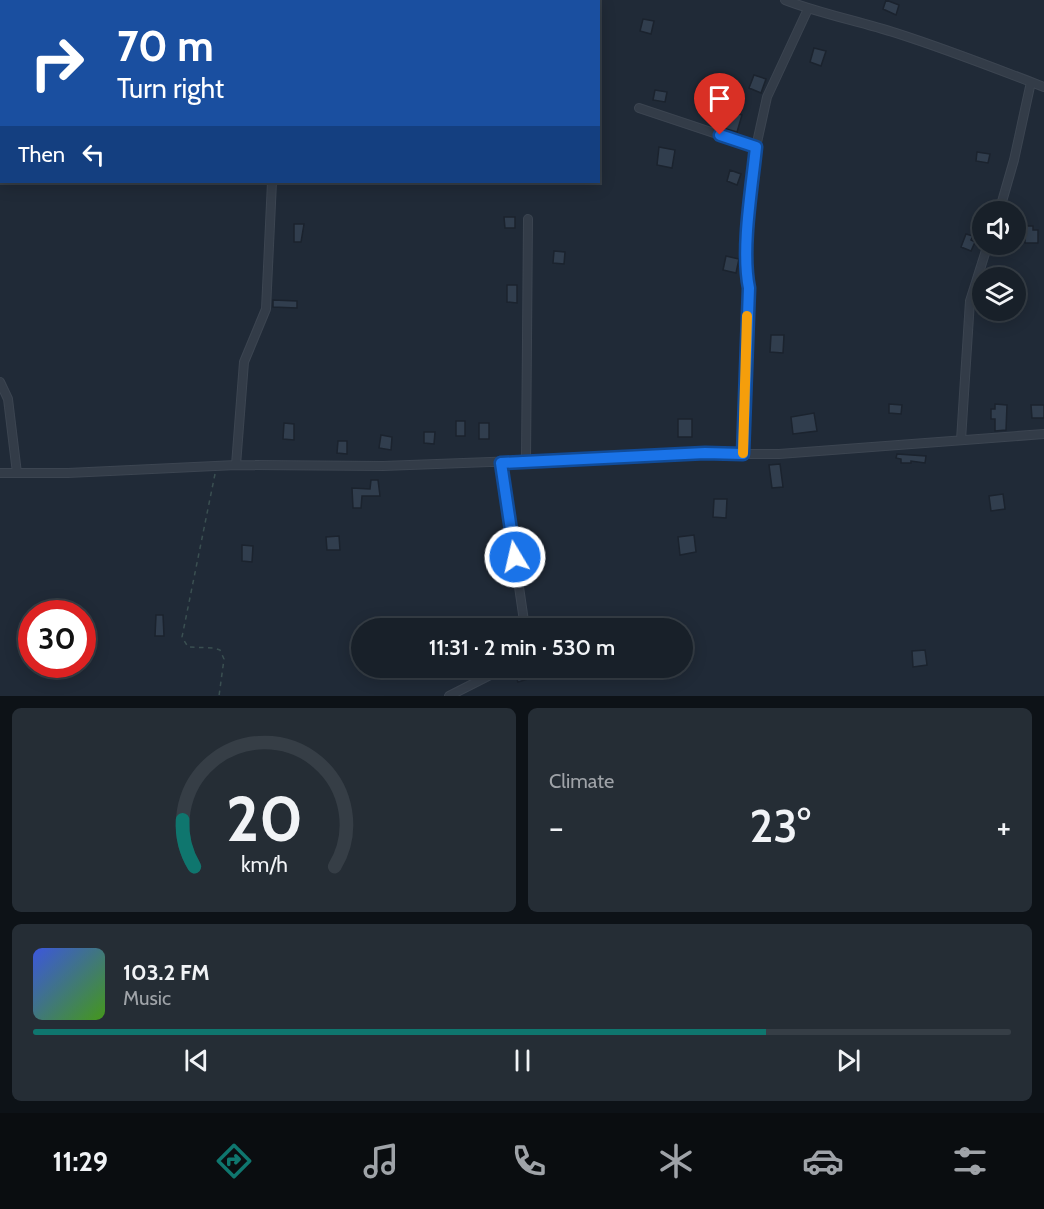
<!DOCTYPE html>
<meta charset="utf-8">
<style>
body{margin:0;font-family:Cabin,sans-serif;background:#252d35;color:#f1f3f6;height:100vh;display:flex;flex-direction:column;font-size:22px;white-space:nowrap}
*{box-sizing:border-box;margin:0}
p{font-size:20px;color:#9fa3a8}
.icon{flex:none;width:33px;height:33px;fill:none;stroke:currentColor;stroke-width:2;stroke-linecap:round;stroke-linejoin:round}
.map{position:relative;height:696px;overflow:hidden}
.details{display:flex;flex-direction:column;gap:12px;padding:12px;background:#0d1217;flex:1}
.details>*{flex:none}
.banner{position:absolute;left:0px;top:0px;width:600px;height:183px;box-shadow:0 3px 15px #0003,0 0 0 2px #363e46;background:#1a4fa0;color:#fff;overflow:hidden}
.controls{position:absolute;left:972px;top:201px;display:grid;gap:12px}
.controls a{display:grid;place-items:center;width:54px;height:54px;border-radius:50%;background:#182029;box-shadow:0 3px 15px #0003,0 0 0 2px #363e46;font-size:30px}
.speed{position:absolute;left:18px;top:600px;display:flex;gap:12px;font-size:30px;font-weight:700;text-align:center}
.speed>*{display:grid;place-content:center;width:78px;height:78px;border-radius:50%;background:#182029;box-shadow:0 3px 15px #0003,0 0 0 2px #363e46;line-height:1}
.speed .limit{border:9px solid #d22;background:#fff;color:#111}
.pin{position:absolute;display:grid;place-items:center;width:51px;height:51px;color:#fff;margin:-62px -26px;border-radius:50% 50% 50% 0;rotate:-45deg;box-shadow:0 0 6px #0007}
.pin .icon{rotate:45deg}
.me{position:absolute;width:66px;margin:-33px;rotate:351deg;stroke-linejoin:round;filter:drop-shadow(0 0 4px #0008)}
.turn{display:flex;align-items:center;gap:21px;height:126px;padding:0 18px;font-size:27px}
.turn .icon{width:78px;height:78px;stroke-width:2.5}
.turn b{display:block;font-size:42px;line-height:51px}
.then{display:flex;align-items:center;height:57px;padding:0 18px;background:#0003;gap:12px;font-size:22px}
.big{font-size:45px;font-weight:600;line-height:1.1}
.details .tile{flex:1;display:flex;flex-direction:column;justify-content:center;gap:9px;min-width:0;padding:0 21px;border-radius:9px;background:#252d35}
.details .dial{align-items:center;gap:0}
.dial svg{height:156px;overflow:visible;fill:none;stroke:#363e46;stroke-width:7;stroke-linecap:round;text-anchor:middle}
.dial text{fill:#f1f3f6;stroke:none}
.song{display:flex;align-items:center;gap:18px}
.cover{width:72px;height:72px;border-radius:9px;background:linear-gradient(135deg,hsl(230 70% 55%),hsl(100 70% 35%))}
.played{height:6px;border-radius:3px;background:linear-gradient(90deg,#0f766e 75%,#363e46 75%)}
.keys{display:flex;justify-content:space-around;direction:ltr}
.heat{display:flex;justify-content:space-between;align-items:center;font-size:33px;direction:ltr}
.details .tiles{flex:1;display:grid;gap:12px;grid-template-columns:1fr 1fr}
.tile:last-child{grid-column:span 2}
.trip{position:absolute;left:351px;top:618px;width:342px;height:60px;border-radius:30px;background:#182029;box-shadow:0 3px 15px #0003,0 0 0 2px #363e46;font-weight:600;line-height:60px;text-align:center}
.tabs{display:flex;height:96px;justify-content:space-around;align-items:center;background:#0a0d10;color:#9fa3a8}
.tabs .icon{width:42px;height:42px}
.tabs .on{color:#0f766e}
.tabs b{font-size:27px;color:#f1f3f6}
.map>svg:first-child{display:block}
</style>
<div class="map">
<svg width="1044" height="696" viewBox="0 0 1044 696">
<rect width="100%" height="100%" fill="#202a37"/>
<path fill="#313e4e" stroke="#1b232e" stroke-width="1.5" d="M886,0L899,5L896,15L883,9Z
M643,19L654,21L651,34L640,31Z
M814,48L826,51L821,66L810,62Z
M754,75L766,79L761,93L749,88Z
M655,90L667,92L665,102L653,100Z
M728,111L742,115L737,132L723,128Z
M659,147L675,150L672,168L657,165Z
M977,152L990,154L988,163L976,161Z
M730,170L741,174L737,185L727,181Z
M504,217H515V228H505Z
M294,224H304L301,242H294Z
M1025,226H1033V230H1038V243H1025Z
M966,234L973,236L971,240L975,242L971,251L961,247Z
M554,251L565,252L564,264L553,263Z
M726,256L739,259L736,273L723,270Z
M507,285H517V303L507,302Z
M273,300L297,301V308L273,307Z
M771,335H784L783,353L770,352Z
M889,404L902,405L901,414L889,413Z
M995,404L1007,405L1006,430L995,431V419H991V409H995Z
M1031,405H1044V418H1032Z
M814,413L817,431L793,434L791,417Z
M678,419H692V437H678Z
M456,421H465V436H456Z
M284,423L294,424V440L283,439Z
M479,423H489V439H479Z
M424,432H435L434,444L424,443Z
M381,435L392,437L391,450L379,448Z
M338,441H347V454L337,453Z
M897,454L926,456L925,463L911,461V463H901V459L896,458Z
M780,464L783,487L772,488L769,465Z
M371,480H378L380,496H362L361,508H353L352,488L370,489Z
M1003,494L1005,509L991,511L989,496Z
M714,499H727L726,518L713,517Z
M694,535L696,552L680,555L678,537Z
M339,536L340,550H327L326,537Z
M242,545L253,546L252,562L242,561Z
M156,615H163L164,636H155Z
M925,650L927,665L913,667L912,651Z
M523,668H529L531,678L518,682L514,670Z"/>
<g fill="none" stroke-linecap="round" stroke-linejoin="round">
<g stroke="#3c4551" stroke-width="10">
<path id="minor" d="M274,0V2
M785,0C821,14 859,21 896,33C946,49 995,68 1044,87
M255,2L261,0
M0,75H2
M639,108L756,147
M999,212L1014,160L1031,82
M0,382L8,399L17,473
M961,440L970,301L988,244
M743,454L749,288L746,273L752,185L756,147L767,97L808,9
M526,461L528,219
M501,463L525,628
M236,465L244,362L266,309L272,182
M0,473H68L236,465L383,466L705,454H779L1044,434
M449,696L504,668"/>
</g>
<path stroke="#3a4f51" stroke-width="1.5" stroke-dasharray="4.5 4.5" stroke-linecap="butt" d="M215,474L182,637L188,647L214,648L220,650L224,659L219,696"/>
<use href="#minor" stroke="#333c48" stroke-width="8"/>
</g>
<g fill="none" stroke-linecap="round" stroke-linejoin="round">
<g stroke="#114b97" stroke-width="15">
<path id="route" d="M515,557L501,463L705,453L743,454L749,288C741,249 752,187 756,147L720,135"/>
</g>
<use href="#route" stroke="#1a73e8" stroke-width="10"/>
<path stroke="#f59e0b" stroke-width="10" d="M743,453L747,316"/>
</g>
</svg>
<div class="controls">
<a><svg class="icon" aria-label="sound" viewBox="0 0 24 24"><path d="M4 9h4l5-4v14l-5-4H4zM17 9q2 3 0 6"/></svg></a>
<a><svg class="icon" aria-label="layers" viewBox="0 0 24 24"><path d="M12 4l9 5-9 5-9-5zM3 14l9 5 9-5"/></svg></a>
</div>
<div class="speed"><div class="limit">30</div></div>
<div class="pin" style="left:720px;top:135px;background:#d93025"><svg class="icon" aria-label="arrive" viewBox="0 0 24 24"><path d="M6 21V4h12l-3 4 3 4H6"/></svg></div>
<svg class="me" style="left:515px;top:557px" viewBox="-20 -20 40 40"><circle r="17" fill="#1a73e8" stroke="#fff" stroke-width="3"/><path d="M0-11L8 9 0 5-8 9z" fill="#fff"/></svg>
<div class="trip">11:31 · 2 min · 530 m</div>
<div class="banner">
<div class="turn"><svg class="icon" aria-label="right" viewBox="0 0 24 24"><path d="M7 20v-9h11M14 6l5 5-5 5"/></svg><div><b>70 m</b>Turn right</div></div>
<div class="then">Then<svg class="icon" aria-label="left" viewBox="0 0 24 24"><path d="M17 20v-9H6M10 6l-5 5 5 5"/></svg></div>
</div>
</div>
<section class="details">
<div class="tiles">
<div class="tile dial"><svg viewBox="0 0 100 80">
<path d="M14 69A42 42 0 1 1 86 69"/>
<path d="M14 69A42 42 0 0 1 8 45" stroke="#0f766e"/>
<text x="50" y="56" font-size="32" font-weight="700">20</text>
<text x="50" y="72" font-size="11">km/h</text>
</svg></div>
<div class="tile"><p>Climate</p>
<div class="heat"><a>−</a><b class="big">23°</b><a>+</a></div>
</div>
<div class="tile">
<div class="song"><i class="cover"></i><div><b>103.2 FM</b><p>Music</p></div></div>
<div class="played"></div>
<div class="keys"><svg class="icon" aria-label="previous" viewBox="0 0 24 24"><path d="M18 5L8 12l10 7zM5 5v14"/></svg><svg class="icon" aria-label="pause" viewBox="0 0 24 24"><path d="M8 5v14M16 5v14"/></svg><svg class="icon" aria-label="next" viewBox="0 0 24 24"><path d="M6 5l10 7-10 7zM19 5v14"/></svg></div>
</div>
</div>
</section>
<nav class="tabs">
<b>11:29</b>
<svg class="icon on" aria-label="directions" viewBox="0 0 24 24"><path d="M12 3l9 9-9 9-9-9zM9 14v-3h6M13 9l2 2-2 2"/></svg>
<svg class="icon" aria-label="music" viewBox="0 0 24 24"><path d="M9 18V5l10-2v13"/><circle cx="6" cy="18" r="3"/><circle cx="16" cy="16" r="3"/></svg>
<svg class="icon" aria-label="phone" viewBox="0 0 24 24"><path d="M5 4h4l2 5-3 2q2 4 5 5l2-3 5 2v4C11 20 4 13 5 4z"/></svg>
<svg class="icon" aria-label="climate" viewBox="0 0 24 24"><path d="M12 3v18M4 7l16 10M4 17L20 7"/></svg>
<svg class="icon" aria-label="car" viewBox="0 0 24 24"><path d="M5 17H2v-5l4-1 3-4h7l3 4 3 1v5h-3M9 17h6M6 11h13"/><circle cx="7" cy="17" r="2"/><circle cx="17" cy="17" r="2"/></svg>
<svg class="icon" aria-label="filters" viewBox="0 0 24 24"><path d="M4 7h16M4 17h16"/><circle cx="9" cy="7" r="2"/><circle cx="15" cy="17" r="2"/></svg>
</nav>
